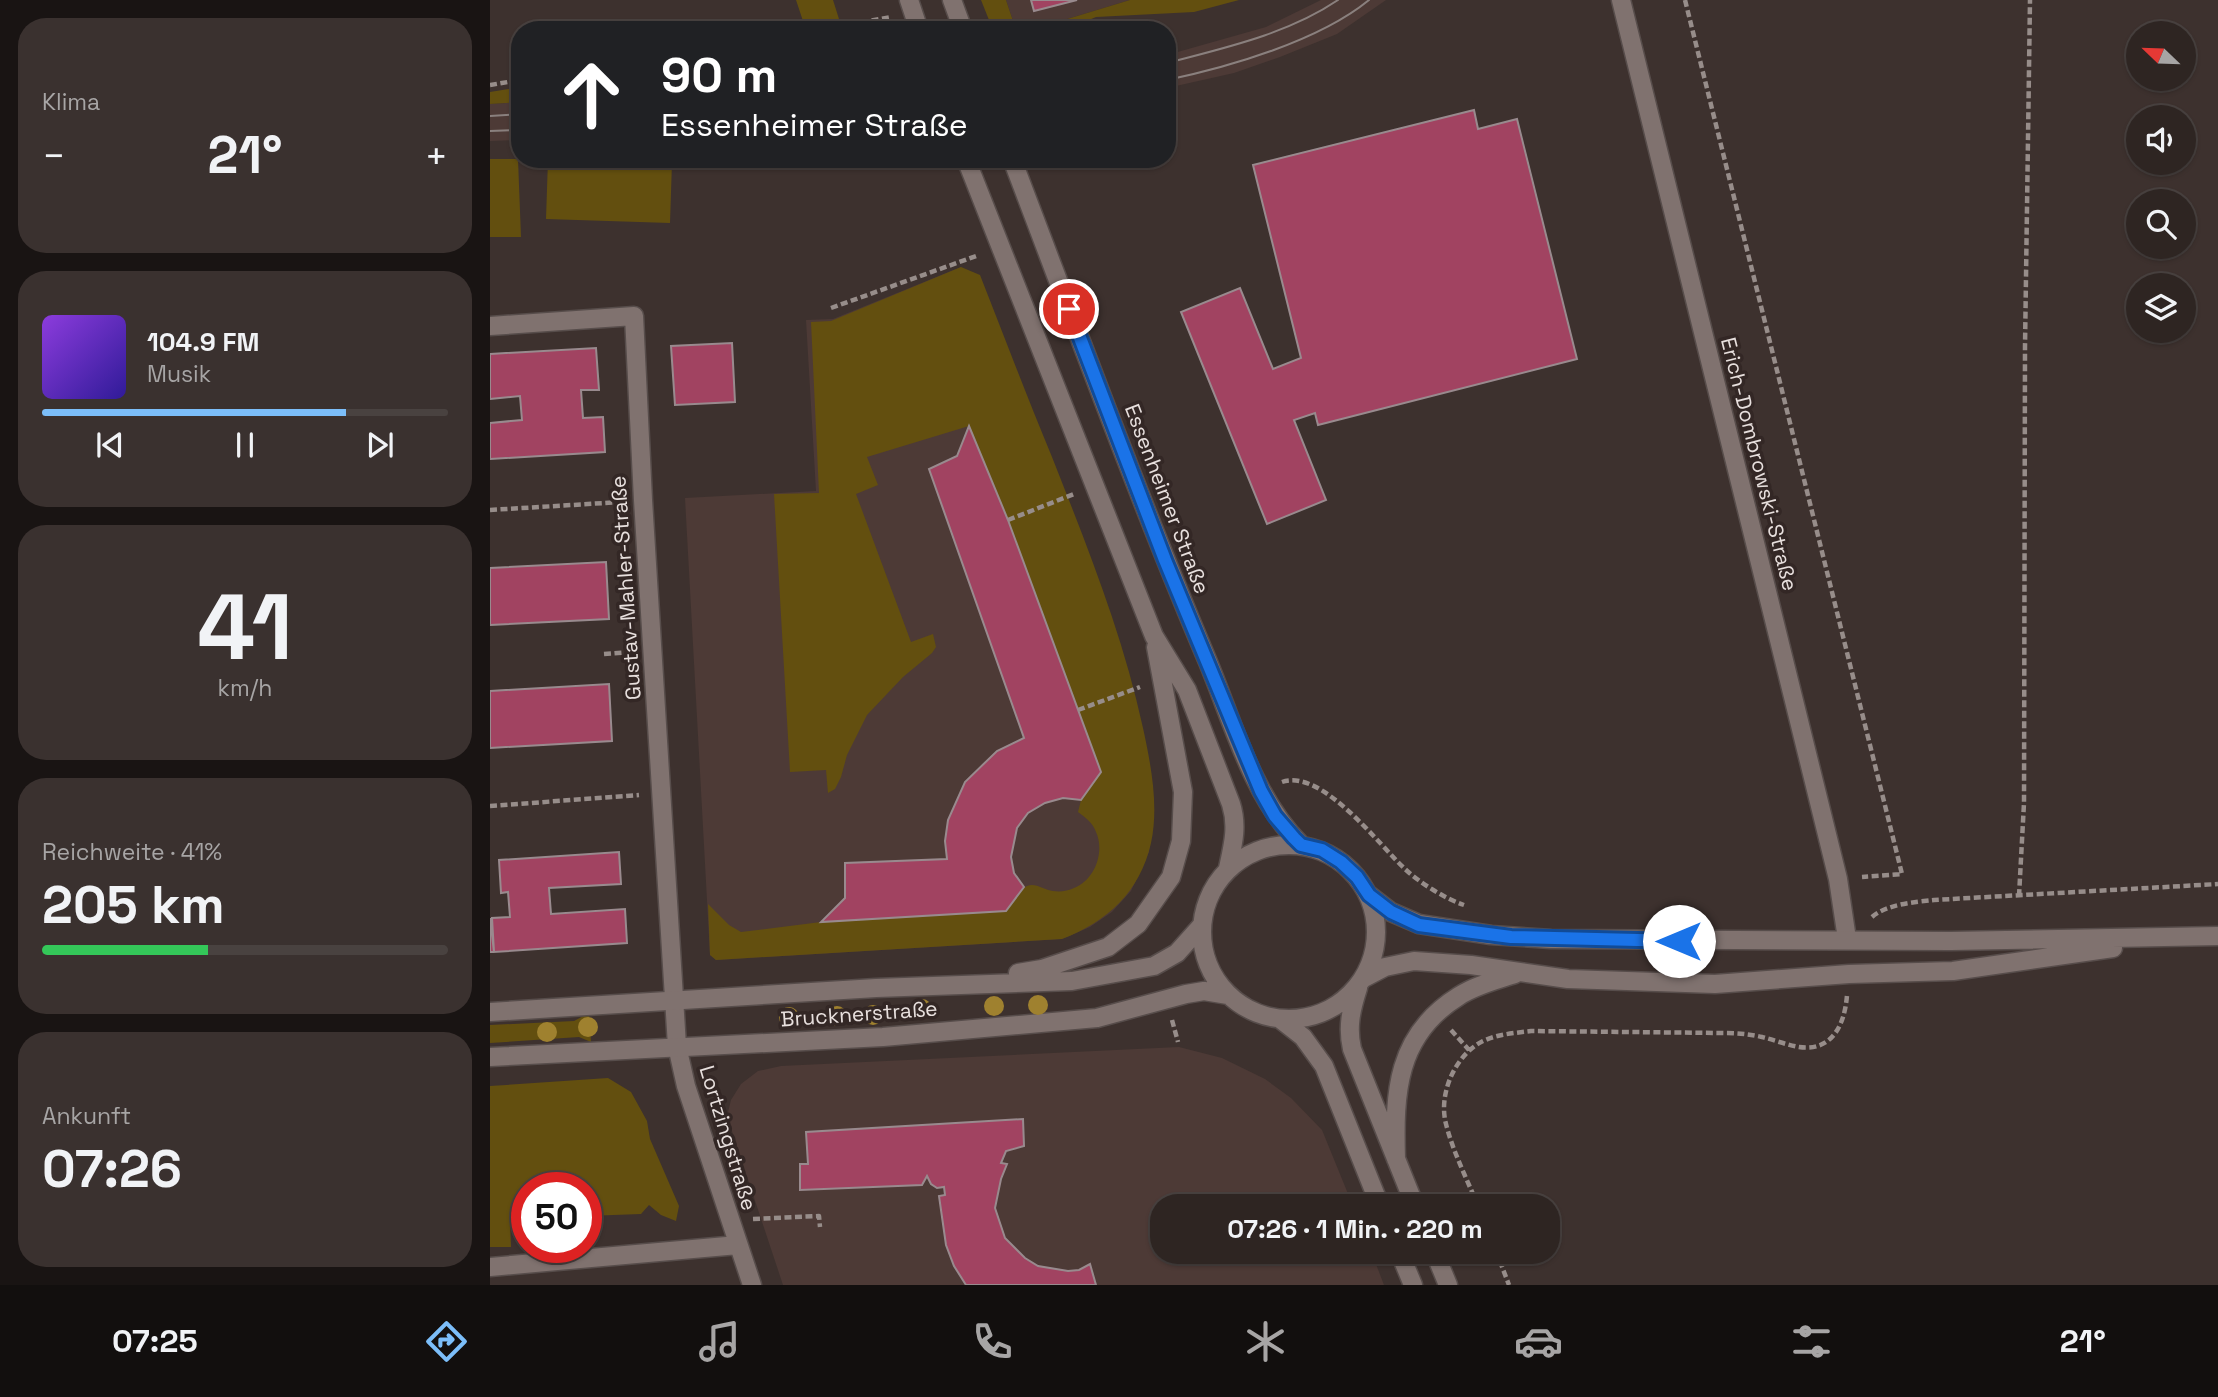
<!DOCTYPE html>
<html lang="de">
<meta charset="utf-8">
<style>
body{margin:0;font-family:"Space Grotesk",sans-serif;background:#3a312f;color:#f1f3f6;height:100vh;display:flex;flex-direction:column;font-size:26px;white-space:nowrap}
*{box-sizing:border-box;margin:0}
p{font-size:23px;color:#a7a5a5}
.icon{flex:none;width:38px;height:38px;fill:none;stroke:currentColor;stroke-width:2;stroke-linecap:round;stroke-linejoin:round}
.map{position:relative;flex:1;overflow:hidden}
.panel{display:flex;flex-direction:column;gap:18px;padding:18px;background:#191413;width:490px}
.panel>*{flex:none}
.banner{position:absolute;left:21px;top:21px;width:665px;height:147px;border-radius:28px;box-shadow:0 2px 5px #0004,0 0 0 2px #494240;background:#202124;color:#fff;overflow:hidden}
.needle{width:46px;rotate:293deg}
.tools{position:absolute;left:1636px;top:21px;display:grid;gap:14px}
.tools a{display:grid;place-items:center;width:70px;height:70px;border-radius:50%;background:#2e2522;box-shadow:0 2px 5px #0004,0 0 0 2px #494240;font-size:35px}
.speed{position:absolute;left:21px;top:1172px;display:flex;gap:14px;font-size:35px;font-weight:700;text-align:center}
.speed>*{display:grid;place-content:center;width:91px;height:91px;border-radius:50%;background:#2e2522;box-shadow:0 2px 5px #0004,0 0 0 2px #494240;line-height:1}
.speed .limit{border:10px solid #d22;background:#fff;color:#111}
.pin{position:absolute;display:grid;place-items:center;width:60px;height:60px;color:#fff;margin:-30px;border:4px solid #fff;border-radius:50%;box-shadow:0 2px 7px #0007}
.me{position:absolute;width:77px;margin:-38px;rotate:270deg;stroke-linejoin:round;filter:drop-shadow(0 0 5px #0008)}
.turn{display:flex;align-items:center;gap:24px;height:147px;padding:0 35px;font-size:32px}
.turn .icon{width:91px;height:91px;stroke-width:2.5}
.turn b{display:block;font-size:49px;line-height:60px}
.big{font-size:52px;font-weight:700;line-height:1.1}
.panel .card{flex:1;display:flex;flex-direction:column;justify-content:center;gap:10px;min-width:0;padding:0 24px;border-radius:28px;background:#3a312f}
.panel .dial{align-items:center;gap:0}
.dial b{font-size:91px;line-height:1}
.song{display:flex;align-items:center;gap:21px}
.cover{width:84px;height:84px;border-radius:10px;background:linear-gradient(135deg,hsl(270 70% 55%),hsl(250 70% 35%))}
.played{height:7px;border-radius:4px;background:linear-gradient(90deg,#7cbef9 75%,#494240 75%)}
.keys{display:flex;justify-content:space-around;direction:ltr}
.heat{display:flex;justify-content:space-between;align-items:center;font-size:38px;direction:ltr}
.charge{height:10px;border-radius:5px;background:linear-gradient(90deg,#34c759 41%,#494240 0)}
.trip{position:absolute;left:660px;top:1194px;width:410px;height:70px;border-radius:28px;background:#2e2522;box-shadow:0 2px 5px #0004,0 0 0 2px #494240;font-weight:700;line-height:70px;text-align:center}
.menu{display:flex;height:112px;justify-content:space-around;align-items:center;background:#120f0e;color:#a7a5a5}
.menu .icon{width:49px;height:49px}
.menu .current{color:#7cbef9}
.menu b{font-size:32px;color:#f1f3f6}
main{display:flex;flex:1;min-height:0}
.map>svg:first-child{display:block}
</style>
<main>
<section class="panel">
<div class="card"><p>Klima</p>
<div class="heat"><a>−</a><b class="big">21°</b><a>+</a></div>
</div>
<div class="card">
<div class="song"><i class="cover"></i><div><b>104.9 FM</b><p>Musik</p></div></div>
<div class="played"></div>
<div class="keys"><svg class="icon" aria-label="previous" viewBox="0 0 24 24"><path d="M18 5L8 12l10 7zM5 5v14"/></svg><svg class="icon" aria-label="pause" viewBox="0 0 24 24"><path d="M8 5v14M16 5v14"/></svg><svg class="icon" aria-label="next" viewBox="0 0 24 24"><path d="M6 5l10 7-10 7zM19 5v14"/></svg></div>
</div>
<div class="card dial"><b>41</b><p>km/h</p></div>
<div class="card"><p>Reichweite · 41%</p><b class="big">205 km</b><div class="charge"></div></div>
<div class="card"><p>Ankunft</p><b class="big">07:26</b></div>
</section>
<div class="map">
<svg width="1728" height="1285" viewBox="0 0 1728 1285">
<rect width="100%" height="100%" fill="#3d312e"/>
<path fill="#4d3a36" d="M516,0H640L541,30H526Z
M831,0H896L847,34L790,57L744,73L677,88V55L776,27Z
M30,102V140L0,141V104Z
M471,267L663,814L659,852L641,891L622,912L600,927L572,939L226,960L220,955L195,498L326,491L316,320L343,319Z
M689,1047L732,1058L775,1079L801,1098L832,1130L863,1206H672V1251H881L894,1285H293L237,1116L241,1100L251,1084L268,1071L291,1066Z"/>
<path fill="#634f0f" d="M306,0H343L349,19L314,24Z
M491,0H516L526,30H503Z
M640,0H749L704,12L606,17L575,30H541Z
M30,87V102L0,104V92Z
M0,159H28L31,237H0Z
M58,159L182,162L180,223L56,219Z
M471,267L490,275C514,336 537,397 562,457C597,546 633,635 653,728C661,765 669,806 661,843C650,892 617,922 572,939L226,960L220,955L218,904L239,925L251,932L331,922L516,911C522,904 528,890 537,886C545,882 554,890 563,891C570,892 578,891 584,888C605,880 615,852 606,832C603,823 595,817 588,812L591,800L611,772L518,520L479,426L377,457L388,485L366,494L421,642L443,634L446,647L442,653L413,677L377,715L357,755L351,777L345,789L338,793L336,770L300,772L284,494L329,493L321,322L341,321Z
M99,1013L101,1042L89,1037L0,1043V1025L84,1021Z
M118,1078L141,1092L157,1121L160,1139L189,1206L186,1221L171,1215L159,1205L151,1214L96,1216V1188H37V1219L20,1220L21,1247H0V1086Z"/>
<path fill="#a14361" stroke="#998a8e" stroke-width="2" d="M541,0H587L544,11Z
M984,110L988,129L1027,119L1087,359L828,425L825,413L804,420L836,500L777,524L691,312L750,288L783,369L811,358L763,165Z
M242,343L245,402L185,405L181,346Z
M106,348L109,390H91L93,418L113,417L115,452L0,459V423L32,420L30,396L0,399V354Z
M479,426L518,520L611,772L591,800L573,798L555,803L538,813L527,828L521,857L524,873L534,887L516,911L331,922L355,898V863L457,859L455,841L458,820L475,782L507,751L534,738L439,469L467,456Z
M116,562L119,619L0,625V568Z
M119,684L122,741L0,748V691Z
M129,852L131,884L59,888L61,914L135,909L137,943L4,952L2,918L20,917L18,892L11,893L9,860Z
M0,918L4,952H0Z
M533,1119L534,1146L516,1151L511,1163L517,1164L511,1179L505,1208L515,1238L535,1258L548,1266L578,1271L589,1270L600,1264L606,1285H476L464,1266L456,1245L449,1196L455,1195L454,1187L447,1188L441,1184L437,1176L432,1185L310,1190V1164H318L316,1132Z"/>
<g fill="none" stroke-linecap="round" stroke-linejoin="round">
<g stroke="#574d4b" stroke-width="21">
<path id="street" d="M1131,0L1348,879L1357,939
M0,326L144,316L153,500L187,1046L196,1086L262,1285
M0,1267L248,1245"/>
</g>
<g stroke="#574d4b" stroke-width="21">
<path id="secondary" d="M419,0L429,30
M462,0L473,30
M476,159L664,636L697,690L741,804C748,826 743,845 738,868
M522,159C586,327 648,497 718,662C744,725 762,796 811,845
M712 932a87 87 0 1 1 174 0a87 87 0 1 1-174 0Z
M879,895L901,912L929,924L1001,935L1061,939L1461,941L1728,936
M528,973L552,969L618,947L648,924L681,877L691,841L693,792L666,647
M874,978L895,967L924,961L981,965L1078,979L1225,984L1359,974L1463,971L1623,948
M868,988C861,1010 857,1027 862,1049L925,1206
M0,1012L386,988L582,981L664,966L687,953L712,925
M790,1019L813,1037L834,1066L890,1206
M0,1057L393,1037L607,1018L696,994L714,991L738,995
M906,1159C904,1093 906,1035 969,996C986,985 1007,980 1025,974
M909,1251L923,1285
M944,1251L958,1285"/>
</g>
<path stroke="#978d8a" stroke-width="4.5" stroke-dasharray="7 3.5" stroke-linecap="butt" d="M1195,0L1412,874L1372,877
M330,30L401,17
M0,85L30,80
M341,308L489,255
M0,510L131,502
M518,520L584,494
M114,654L141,652
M588,710L650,687
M792,782C832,768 889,845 915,869C930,883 954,898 974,905
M0,806L149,795
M1529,896L1534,803L1535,347L1540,0
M1382,917C1397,904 1425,902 1444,900L1728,884
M682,1020L688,1042
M961,1030L979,1050
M988,1206C977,1179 963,1152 956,1124C948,1094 965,1055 993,1041C1008,1034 1025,1033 1041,1031L1234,1033C1247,1033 1259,1034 1272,1037C1284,1040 1297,1045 1309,1047C1343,1052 1355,1023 1357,995
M263,1219L329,1216L330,1227
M1006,1251L1019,1285"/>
<use href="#street" stroke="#80726f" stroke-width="18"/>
<use href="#secondary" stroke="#80726f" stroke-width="18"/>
<path stroke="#8a807e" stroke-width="2" d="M677,63C734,48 798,34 848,0
M677,80C739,67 829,41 879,0
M0,116L30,114
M0,131L30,130"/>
</g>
<g fill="#9f812f">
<circle cx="548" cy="1005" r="10"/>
<circle cx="504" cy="1006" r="10"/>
<circle cx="432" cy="1009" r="10"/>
<circle cx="383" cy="1015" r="10"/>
<circle cx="347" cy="1016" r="10"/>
<circle cx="299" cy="1017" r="10"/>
<circle cx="98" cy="1027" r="10"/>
<circle cx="57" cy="1032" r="10"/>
</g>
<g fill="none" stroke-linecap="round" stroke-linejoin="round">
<g stroke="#114b97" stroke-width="18">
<path id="route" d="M579,309L675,560L751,743L771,791L785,816L804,838L811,845L832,850L851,862L867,877L879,895L901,912L929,925L1021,937L1189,941"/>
</g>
<use href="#route" stroke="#1a73e8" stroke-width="12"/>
</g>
<g text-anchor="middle" stroke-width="7" stroke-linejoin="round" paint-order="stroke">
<g font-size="21" fill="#e8e0de" stroke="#332725">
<text transform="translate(1269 464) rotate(76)" y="7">Erich-Dombrowski-Straße</text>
<text transform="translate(677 499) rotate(69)" y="7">Essenheimer Straße</text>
<text transform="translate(136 588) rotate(-94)" y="7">Gustav-Mahler-Straße</text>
<text transform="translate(369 1014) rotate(-4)" y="7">Brucknerstraße</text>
<text transform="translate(238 1138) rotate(73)" y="7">Lortzingstraße</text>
</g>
</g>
</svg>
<div class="tools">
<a><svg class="needle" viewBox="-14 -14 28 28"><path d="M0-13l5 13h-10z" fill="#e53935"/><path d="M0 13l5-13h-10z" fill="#a7a5a5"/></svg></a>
<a><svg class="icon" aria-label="sound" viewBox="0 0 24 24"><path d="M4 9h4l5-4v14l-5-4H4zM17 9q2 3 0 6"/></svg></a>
<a><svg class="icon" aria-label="search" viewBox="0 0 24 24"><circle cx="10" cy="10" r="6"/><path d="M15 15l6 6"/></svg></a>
<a><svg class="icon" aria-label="layers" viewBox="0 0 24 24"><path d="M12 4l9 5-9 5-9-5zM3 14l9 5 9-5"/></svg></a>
</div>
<div class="speed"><div class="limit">50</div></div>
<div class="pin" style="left:579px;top:309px;background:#d93025"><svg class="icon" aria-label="arrive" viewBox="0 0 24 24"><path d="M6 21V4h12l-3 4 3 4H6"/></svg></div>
<svg class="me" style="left:1189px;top:941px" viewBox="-20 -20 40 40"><circle r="19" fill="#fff"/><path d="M0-13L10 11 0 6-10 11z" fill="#1a73e8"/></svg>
<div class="trip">07:26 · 1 Min. · 220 m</div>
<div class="banner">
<div class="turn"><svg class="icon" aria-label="ahead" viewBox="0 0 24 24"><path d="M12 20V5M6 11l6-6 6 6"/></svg><div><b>90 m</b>Essenheimer Straße</div></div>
</div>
</div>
</main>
<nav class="menu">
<b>07:25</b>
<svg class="icon current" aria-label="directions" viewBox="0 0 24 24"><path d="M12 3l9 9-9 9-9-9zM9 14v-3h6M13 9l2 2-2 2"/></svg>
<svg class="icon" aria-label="music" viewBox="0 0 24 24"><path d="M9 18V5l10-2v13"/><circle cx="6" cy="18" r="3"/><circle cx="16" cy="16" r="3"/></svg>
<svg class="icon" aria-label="phone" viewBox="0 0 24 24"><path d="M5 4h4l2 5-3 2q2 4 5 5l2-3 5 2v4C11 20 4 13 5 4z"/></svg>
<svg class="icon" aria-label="climate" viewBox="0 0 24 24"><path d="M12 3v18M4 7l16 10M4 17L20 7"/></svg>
<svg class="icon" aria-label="car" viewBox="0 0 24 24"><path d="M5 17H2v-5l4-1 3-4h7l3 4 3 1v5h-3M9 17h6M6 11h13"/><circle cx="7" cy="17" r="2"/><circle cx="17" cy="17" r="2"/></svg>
<svg class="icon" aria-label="filters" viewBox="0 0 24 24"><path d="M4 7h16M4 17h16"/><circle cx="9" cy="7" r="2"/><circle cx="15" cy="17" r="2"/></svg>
<b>21°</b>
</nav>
